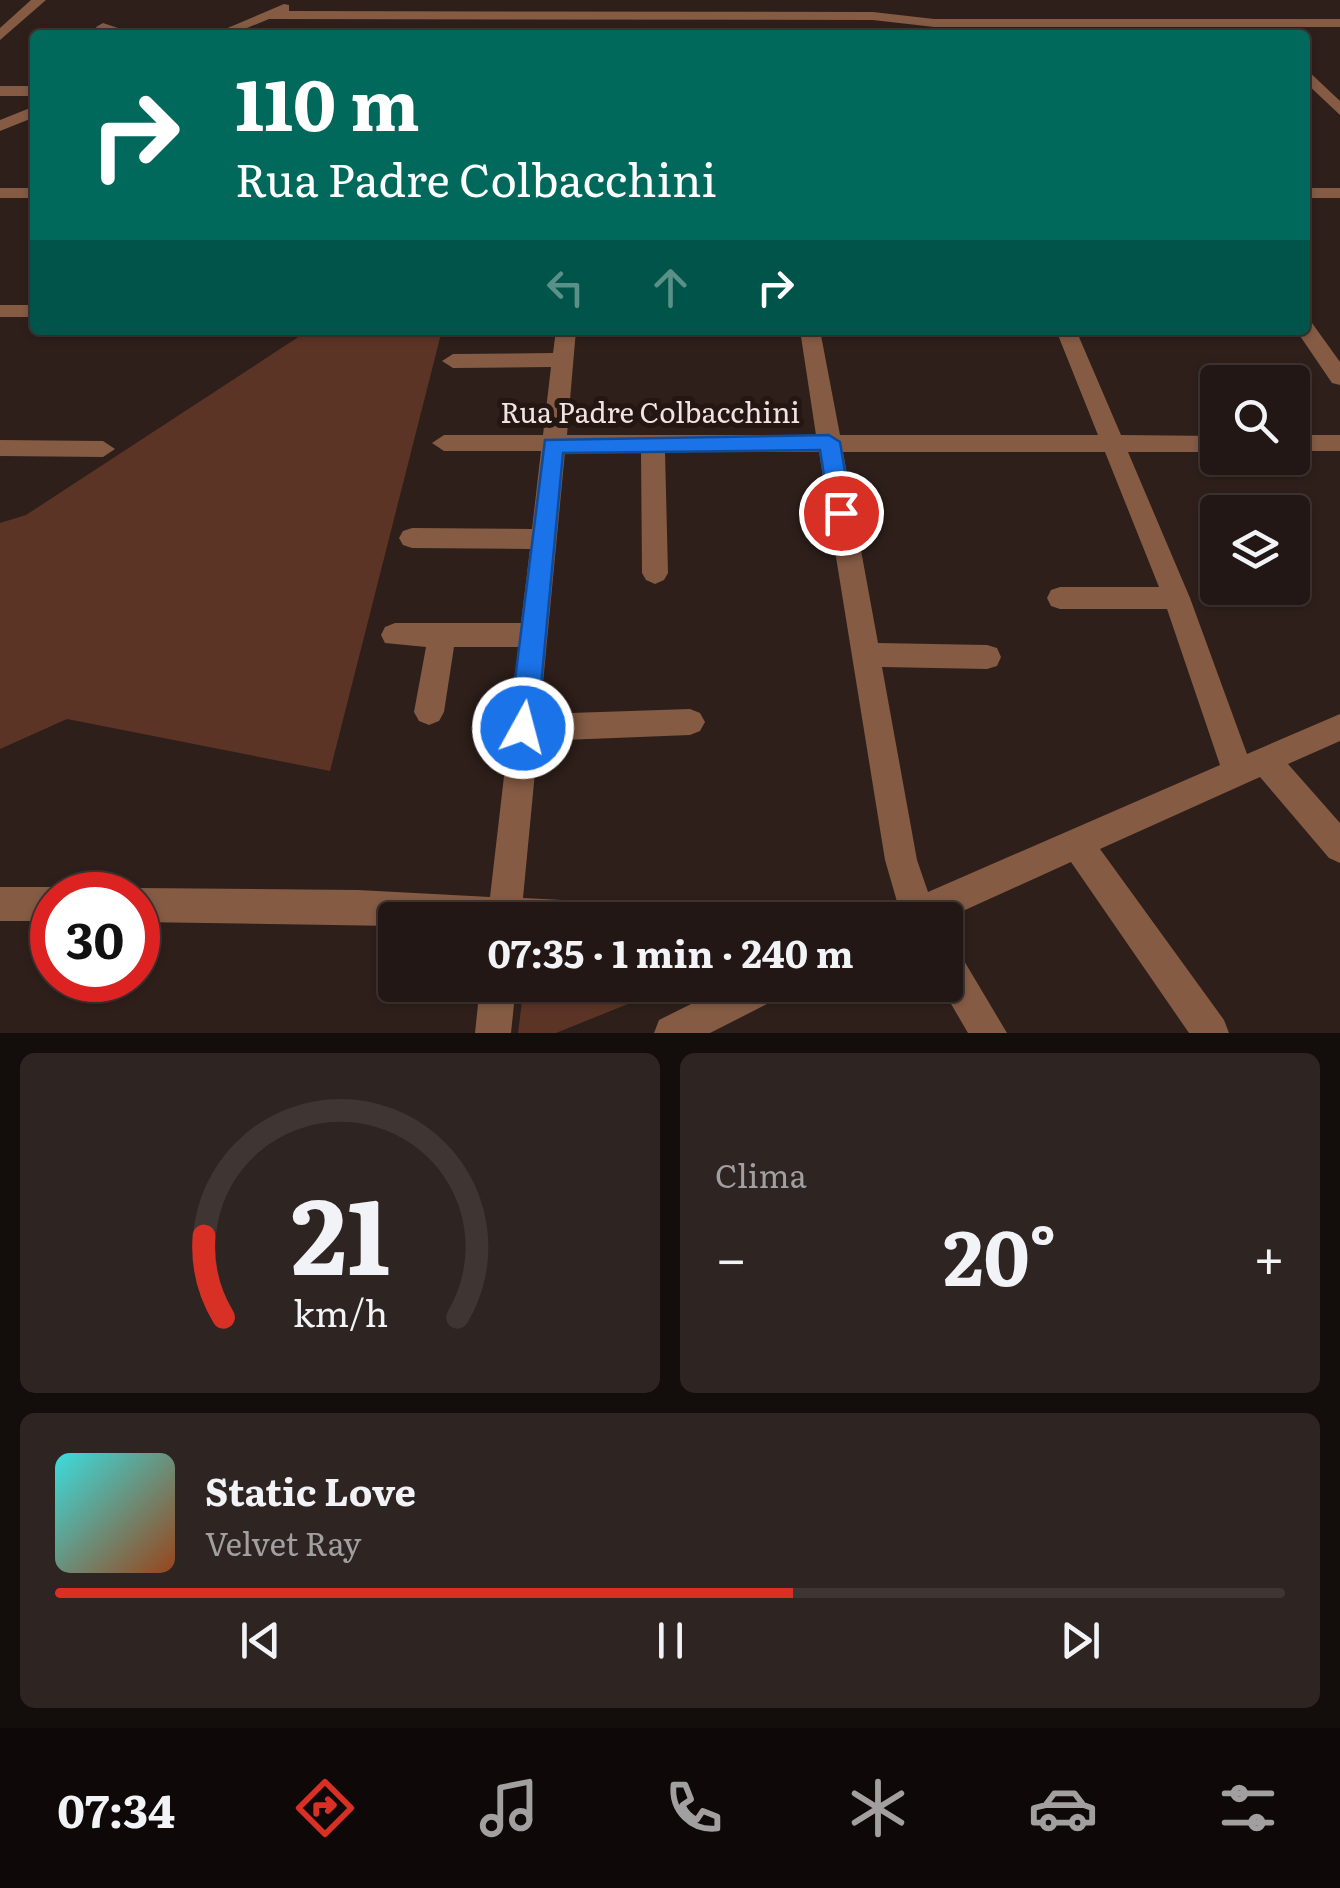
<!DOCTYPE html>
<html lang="pt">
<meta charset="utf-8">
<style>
body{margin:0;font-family:Literata,serif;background:#2e2422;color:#f1f3f6;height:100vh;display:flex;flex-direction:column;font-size:38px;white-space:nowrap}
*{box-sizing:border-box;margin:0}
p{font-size:32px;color:#a29fa0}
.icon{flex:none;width:55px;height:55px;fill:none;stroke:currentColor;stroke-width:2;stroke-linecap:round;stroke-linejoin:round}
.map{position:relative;height:1033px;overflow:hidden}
.sheet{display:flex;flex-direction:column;gap:20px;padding:20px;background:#130d0b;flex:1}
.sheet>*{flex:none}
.top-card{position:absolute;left:30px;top:30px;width:1280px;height:305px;border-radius:10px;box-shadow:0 2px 8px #0004,0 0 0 2px #3f3634;background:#00695c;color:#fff;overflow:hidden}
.controls{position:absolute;left:1200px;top:365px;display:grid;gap:20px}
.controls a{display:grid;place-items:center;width:110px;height:110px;border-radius:10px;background:#221714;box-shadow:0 2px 8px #0004,0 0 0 2px #3f3634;font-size:50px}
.speed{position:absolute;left:30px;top:872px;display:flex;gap:20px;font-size:50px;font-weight:700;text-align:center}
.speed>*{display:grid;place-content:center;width:130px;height:130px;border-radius:50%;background:#221714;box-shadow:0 2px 8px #0004,0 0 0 2px #3f3634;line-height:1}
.speed .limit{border:15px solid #d22;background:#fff;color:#111}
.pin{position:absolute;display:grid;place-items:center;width:85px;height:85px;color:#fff;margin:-42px;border:5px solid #fff;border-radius:50%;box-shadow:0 2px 10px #0007}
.me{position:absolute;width:110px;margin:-55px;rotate:7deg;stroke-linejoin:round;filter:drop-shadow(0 0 8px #0008)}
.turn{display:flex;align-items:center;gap:35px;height:210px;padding:0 40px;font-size:45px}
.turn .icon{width:130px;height:130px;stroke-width:2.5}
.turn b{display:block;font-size:70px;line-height:85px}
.lanes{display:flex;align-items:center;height:95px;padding:0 40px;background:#0003;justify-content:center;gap:50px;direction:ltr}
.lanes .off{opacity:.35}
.big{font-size:75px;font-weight:700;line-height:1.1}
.sheet .card{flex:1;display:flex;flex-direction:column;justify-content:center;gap:15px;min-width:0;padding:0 35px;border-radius:15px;background:#2e2422}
.sheet .dial{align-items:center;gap:0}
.dial svg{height:260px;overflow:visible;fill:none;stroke:#3f3634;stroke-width:7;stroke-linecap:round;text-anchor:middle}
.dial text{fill:#f1f3f6;stroke:none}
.song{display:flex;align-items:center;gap:30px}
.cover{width:120px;height:120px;border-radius:15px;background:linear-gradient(135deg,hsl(180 70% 55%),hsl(20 70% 35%))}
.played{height:10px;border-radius:5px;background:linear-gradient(90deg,#d93025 60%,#3f3634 60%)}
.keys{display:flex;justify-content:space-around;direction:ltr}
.heat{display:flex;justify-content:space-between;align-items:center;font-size:55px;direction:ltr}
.sheet .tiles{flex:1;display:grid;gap:20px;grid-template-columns:1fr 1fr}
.card:last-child{grid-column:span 2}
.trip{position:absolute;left:378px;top:902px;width:585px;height:100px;border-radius:10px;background:#221714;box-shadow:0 2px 8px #0004,0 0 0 2px #3f3634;font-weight:700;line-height:100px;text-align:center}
.menu{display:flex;height:160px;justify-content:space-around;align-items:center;background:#0e0908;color:#a29fa0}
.menu .icon{width:70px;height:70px}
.menu .active{color:#d93025}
.menu b{font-size:45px;color:#f1f3f6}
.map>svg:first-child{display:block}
</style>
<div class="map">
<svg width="1340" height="1033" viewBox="0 0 1340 1033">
<rect width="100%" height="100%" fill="#2e1f1a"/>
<path fill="#5b3425" d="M309,330H442L330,771L67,719L0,749V523L26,515Z
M524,985H675L556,1033H518Z"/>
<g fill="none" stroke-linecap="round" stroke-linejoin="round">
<path fill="#855b44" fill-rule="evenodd" d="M31,0H46L0,40V28Z
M284,4L289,5V11L873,12L934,19H1340V27H934L873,20L269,19L230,35H211Z
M103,23L130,32L132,35L98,30L96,27Z
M1305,68L1340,101V115L1305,82Z
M0,86H35V96H0Z
M35,106V117L0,131V120Z
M0,188H35V198H0Z
M1305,188H1340V198H1305Z
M0,305H35V317H0Z
M1305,321L1312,323L1340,362V385L1332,383L1296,330H1305Z
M556,330H576L567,435H816L800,330H820L840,435H1098L1056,330H1076L1121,435L1218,436V452H1128L1190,598L1247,754L1340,714V741L1288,764L1340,823V863L1329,858L1260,777L1100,849L1224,1020L1229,1033H1189L1071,862L943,920H887L892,908L898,905L885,860L819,452H665L668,573L664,580L655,584L646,580L642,573L641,452H565L540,714L690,709L700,713L705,722L700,731L690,735L538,741L523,898L622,903L634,908L639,920H395V926L138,922V895H125L138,888L358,890L490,897L519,647H454L444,712L439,721L429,725L419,721L414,712L426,647L385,643L381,635L385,627L395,623H521L530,549L412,548L403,545L399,538L403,531L412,528L532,529L541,451H444L432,443L444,435H543L551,367L453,368L442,361L453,354L553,353ZM843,452H1105L1159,587H1060L1051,590L1047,598L1051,606L1060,609H1167L1220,765L928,892L917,860L882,667L987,669L997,666L1001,657L997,648L987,645L878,643Z
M1292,435H1340V451H1292Z
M0,440L103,441L115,449L103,457L0,456Z
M0,887H52L65,895H52V921H0Z
M945,944L957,949L1007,1033H968L940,985H945Z
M480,985H516L511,1033H475Z
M729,985H784L779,998L710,1033H654L659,1020Z"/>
</g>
<path fill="#1a73e8" stroke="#114b97" stroke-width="2.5" d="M829,435L840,442L852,513L841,522L830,513L820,450L563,453L537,728L533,737L523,740L513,737L509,728L545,440Z"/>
<g text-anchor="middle" stroke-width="10" stroke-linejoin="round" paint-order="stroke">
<g font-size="28" fill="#efe4e1" stroke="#241611">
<text x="650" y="423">Rua Padre Colbacchini</text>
</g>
</g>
</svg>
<div class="controls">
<a><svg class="icon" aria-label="search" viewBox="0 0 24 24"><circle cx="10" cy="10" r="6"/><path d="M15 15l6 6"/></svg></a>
<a><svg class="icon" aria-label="layers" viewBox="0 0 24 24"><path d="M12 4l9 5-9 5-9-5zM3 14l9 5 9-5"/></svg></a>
</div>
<div class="speed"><div class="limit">30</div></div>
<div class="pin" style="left:841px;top:513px;background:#d93025"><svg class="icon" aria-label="arrive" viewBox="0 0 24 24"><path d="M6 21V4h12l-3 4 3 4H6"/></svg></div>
<svg class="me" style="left:523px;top:728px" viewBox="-20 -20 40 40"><circle r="17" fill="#1a73e8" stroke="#fff" stroke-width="3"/><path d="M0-11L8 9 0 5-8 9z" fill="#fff"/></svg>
<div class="trip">07:35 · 1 min · 240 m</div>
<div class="top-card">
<div class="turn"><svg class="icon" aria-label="right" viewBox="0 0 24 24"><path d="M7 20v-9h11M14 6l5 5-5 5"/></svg><div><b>110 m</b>Rua Padre Colbacchini</div></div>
<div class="lanes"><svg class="icon off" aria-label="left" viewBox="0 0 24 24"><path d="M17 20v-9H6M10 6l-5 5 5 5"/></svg><svg class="icon off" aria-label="ahead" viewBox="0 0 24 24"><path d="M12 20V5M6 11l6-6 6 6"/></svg><svg class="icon" aria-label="right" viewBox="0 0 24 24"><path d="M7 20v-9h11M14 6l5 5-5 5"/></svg></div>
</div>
</div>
<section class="sheet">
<div class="tiles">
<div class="card dial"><svg viewBox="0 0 100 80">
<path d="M14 69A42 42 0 1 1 86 69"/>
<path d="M14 69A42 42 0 0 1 8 44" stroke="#d93025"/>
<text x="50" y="56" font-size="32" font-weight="700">21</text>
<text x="50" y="72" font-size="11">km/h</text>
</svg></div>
<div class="card"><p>Clima</p>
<div class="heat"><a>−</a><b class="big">20°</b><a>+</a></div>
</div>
<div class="card">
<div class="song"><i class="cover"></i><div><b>Static Love</b><p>Velvet Ray</p></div></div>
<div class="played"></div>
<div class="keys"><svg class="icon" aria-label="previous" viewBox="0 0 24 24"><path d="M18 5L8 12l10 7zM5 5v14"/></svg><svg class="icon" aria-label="pause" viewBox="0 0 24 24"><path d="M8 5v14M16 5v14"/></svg><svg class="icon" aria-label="next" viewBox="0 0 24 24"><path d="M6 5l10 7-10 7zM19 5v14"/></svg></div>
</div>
</div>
</section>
<nav class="menu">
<b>07:34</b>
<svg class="icon active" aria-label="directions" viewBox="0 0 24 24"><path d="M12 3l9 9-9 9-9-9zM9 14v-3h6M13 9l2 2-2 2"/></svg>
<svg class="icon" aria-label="music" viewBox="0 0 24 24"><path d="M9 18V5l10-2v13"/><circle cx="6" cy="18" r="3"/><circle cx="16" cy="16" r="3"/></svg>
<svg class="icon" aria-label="phone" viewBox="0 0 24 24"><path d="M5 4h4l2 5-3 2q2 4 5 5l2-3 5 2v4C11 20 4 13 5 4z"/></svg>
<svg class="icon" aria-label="climate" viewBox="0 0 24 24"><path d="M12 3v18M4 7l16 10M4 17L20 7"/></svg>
<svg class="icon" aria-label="car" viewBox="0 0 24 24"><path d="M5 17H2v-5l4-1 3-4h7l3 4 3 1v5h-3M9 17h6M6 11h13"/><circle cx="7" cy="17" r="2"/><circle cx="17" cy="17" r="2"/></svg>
<svg class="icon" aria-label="filters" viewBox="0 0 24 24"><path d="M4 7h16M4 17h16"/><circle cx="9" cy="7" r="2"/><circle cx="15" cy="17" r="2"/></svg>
</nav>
